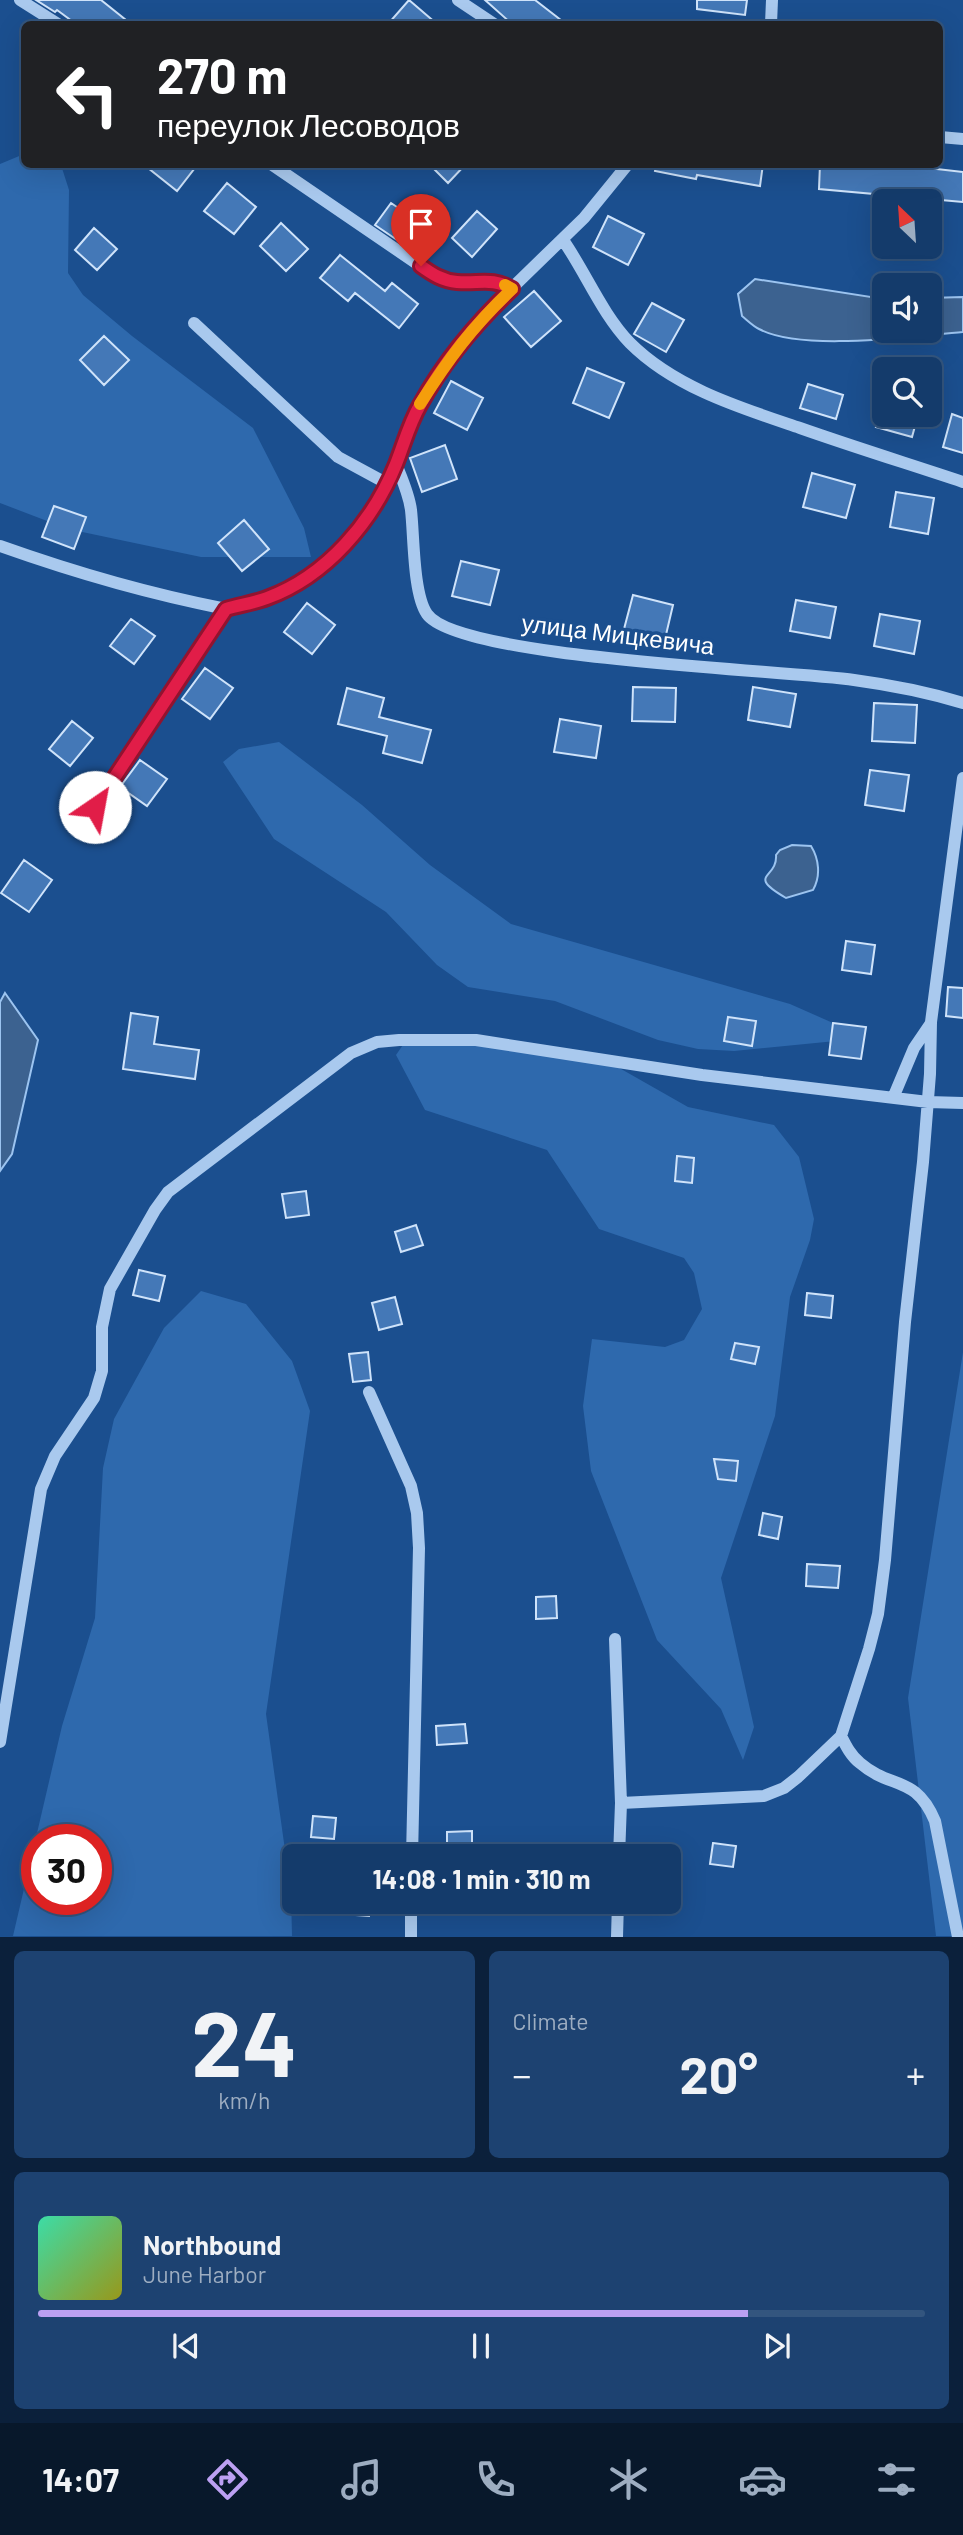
<!DOCTYPE html>
<meta charset="utf-8">
<style>
body{margin:0;font-family:Barlow,sans-serif;background:#1d4271;color:#f1f3f6;height:100vh;display:flex;flex-direction:column;font-size:26px;white-space:nowrap}
*{box-sizing:border-box;margin:0}
p{font-size:23px;color:#9dadc1}
.icon{flex:none;width:38px;height:38px;fill:none;stroke:currentColor;stroke-width:2;stroke-linecap:round;stroke-linejoin:round}
.map{position:relative;height:1937px;overflow:hidden}
.sheet{display:flex;flex-direction:column;gap:14px;padding:14px;background:#0b203b;flex:1}
.sheet>*{flex:none}
.guide{position:absolute;left:21px;top:21px;width:922px;height:147px;border-radius:10px;box-shadow:0 7px 28px #0002,0 0 0 2px #33557e;background:#202124;color:#fff;overflow:hidden}
.needle{width:46px;rotate:335deg}
.fabs{position:absolute;left:872px;top:189px;display:grid;gap:14px}
.fabs a{display:grid;place-items:center;width:70px;height:70px;border-radius:10px;background:#143b6b;box-shadow:0 7px 28px #0002,0 0 0 2px #33557e;font-size:35px}
.speed{position:absolute;left:21px;top:1824px;display:flex;gap:14px;font-size:35px;font-weight:700;text-align:center}
.speed>*{display:grid;place-content:center;width:91px;height:91px;border-radius:50%;background:#143b6b;box-shadow:0 7px 28px #0002,0 0 0 2px #33557e;line-height:1}
.speed .limit{border:10px solid #d22;background:#fff;color:#111}
.pin{position:absolute;display:grid;place-items:center;width:60px;height:60px;color:#fff;margin:-72px -30px;border-radius:50% 50% 50% 0;rotate:-45deg;box-shadow:0 0 7px #0007}
.pin .icon{rotate:45deg}
.me{position:absolute;width:77px;margin:-38px;rotate:33deg;stroke-linejoin:round;filter:drop-shadow(0 0 5px #0008)}
.turn{display:flex;align-items:center;gap:24px;height:147px;padding:0 21px;font-size:32px}
.turn .icon{width:91px;height:91px;stroke-width:2.5}
.turn b{display:block;font-size:49px;line-height:60px}
.big{font-size:52px;font-weight:700;line-height:1.1}
.sheet .widget{flex:1;display:flex;flex-direction:column;justify-content:center;gap:10px;min-width:0;padding:0 24px;border-radius:10px;background:#1d4271}
.sheet .dial{align-items:center;gap:0}
.dial b{font-size:91px;line-height:1}
.song{display:flex;align-items:center;gap:21px}
.cover{width:84px;height:84px;border-radius:10px;background:linear-gradient(135deg,hsl(160 70% 55%),hsl(60 70% 35%))}
.played{height:7px;border-radius:4px;background:linear-gradient(90deg,#bca0f2 80%,#33557e 80%)}
.keys{display:flex;justify-content:space-around;direction:ltr}
.heat{display:flex;justify-content:space-between;align-items:center;font-size:38px;direction:ltr}
.sheet .tiles{flex:1;display:grid;gap:14px;grid-template-columns:1fr 1fr}
.widget:last-child{grid-column:span 2}
.trip{position:absolute;left:282px;top:1844px;width:399px;height:70px;border-radius:10px;background:#143b6b;box-shadow:0 7px 28px #0002,0 0 0 2px #33557e;font-weight:700;line-height:70px;text-align:center}
.tabs{display:flex;height:112px;justify-content:space-around;align-items:center;background:#08182b;color:#9dadc1}
.tabs .icon{width:49px;height:49px}
.tabs .current{color:#bca0f2}
.tabs b{font-size:32px;color:#f1f3f6}
.map>svg:first-child{display:block}
</style>
<div class="map">
<svg width="963" height="1937" viewBox="0 0 963 1937">
<rect width="100%" height="100%" fill="#1b4f8f"/>
<path fill="#2e69ad" fill-rule="evenodd" d="M24,154V164L61,165L69,190L68,273L83,295L132,336L253,428L304,528L311,557H201L68,529L0,503V164Z
M279,742L362,805L430,865L511,924L790,1004L833,1023L846,1040L734,1051L698,1049L658,1040L555,1001L468,987L437,965L386,912L274,839L223,762L239,749Z
M407,1039L600,1057L688,1107L774,1125L799,1157L814,1219L810,1240L790,1297L775,1416L721,1578L754,1727L743,1760L721,1709L657,1640L591,1471L583,1406L592,1339L665,1347L684,1340L702,1309L694,1273L684,1258L599,1229L547,1150L425,1110L396,1055Z
M201,1291L246,1304L292,1361L310,1411L266,1714L291,1893L292,1936H13L62,1726L95,1618L103,1468L114,1419L164,1328ZM96,1839V1899H37V1839Z
M963,1352V1936H936L908,1698Z"/>
<path fill="#3c6290" stroke="#9cc4f0" stroke-width="2" d="M755,279L884,299V331H929V298L963,297V332C912,336 802,352 759,329C753,326 747,320 742,316L738,294Z
M792,845L811,846C819,859 821,876 813,890L786,898C745,874 778,879 776,855L780,850Z
M5,993L38,1040L12,1154L0,1171V1002Z"/>
<path fill="#4478b7" stroke="#cfe3fa" stroke-width="2" d="M36,0H101L131,24H76L57,10L55,12Z
M409,0L437,24H388Z
M485,0H535L566,24H512Z
M697,0H747L745,15L697,9Z
M143,164H198L177,191Z
M429,164H466L448,183Z
M656,164H763L760,186L697,175L696,179L655,171Z
M820,164H893L963,172V202L819,189Z
M227,183L256,207L234,234L204,211Z
M391,203L419,222L403,244L375,225Z
M477,211L497,229L472,257L452,238Z
M608,216L644,234L628,265L593,247Z
M281,223L308,249L286,271L260,246Z
M94,228L117,249L97,270L75,250Z
M340,255L385,291L392,283L418,304L399,328L355,293L348,301L320,278Z
M534,291L561,321L531,347L504,317Z
M652,303L684,320L666,352L634,334Z
M104,336L129,360L104,385L80,360Z
M587,368L624,383L609,418L573,403Z
M451,381L483,398L467,430L434,413Z
M808,384L843,395L836,419L800,408Z
M952,414L963,418V453L943,447Z
M880,415H918L912,437L876,427Z
M445,445L457,479L422,492L410,458Z
M812,473L855,485L846,518L803,507Z
M896,492L934,498L928,534L890,527Z
M54,506L86,517L74,549L42,537Z
M244,520L269,549L242,571L218,543Z
M461,561L499,570L490,605L452,596Z
M633,595L673,605L665,639L624,629Z
M796,600L836,607L830,638L790,631Z
M307,603L335,625L312,654L284,632Z
M880,614L920,621L914,654L874,646Z
M131,619L155,636L134,664L110,646Z
M205,668L233,688L210,719L182,699Z
M633,687L676,688L675,722L632,721Z
M753,687L796,694L790,727L748,720Z
M347,688L384,698L379,717L431,730L422,763L383,753L387,736L338,724Z
M874,703L917,705L915,743L872,741Z
M560,719L601,726L596,758L554,752Z
M72,721L93,738L70,766L49,749Z
M140,760L167,779L147,806L120,787Z
M870,770L909,775L904,811L865,805Z
M24,860L52,880L29,912L1,893Z
M846,941L875,945L871,974L842,970Z
M948,987L963,988V1018L946,1016Z
M131,1013L158,1017L154,1044L199,1050L195,1079L123,1069Z
M728,1017L756,1021L752,1046L724,1041Z
M833,1023L866,1027L861,1059L829,1055Z
M677,1156L694,1158L692,1183L675,1181Z
M306,1191L309,1215L286,1218L282,1194Z
M416,1225L423,1245L401,1252L395,1232Z
M139,1270L165,1276L159,1301L133,1295Z
M807,1293L833,1296L831,1318L805,1315Z
M395,1297L402,1324L379,1330L372,1303Z
M735,1343L759,1347L755,1364L731,1359Z
M368,1352L371,1380L353,1382L349,1354Z
M714,1459L738,1461L736,1481L718,1479Z
M763,1513L782,1517L778,1539L759,1535Z
M807,1564L840,1566L838,1588L806,1586Z
M556,1596L557,1618L536,1619V1597Z
M465,1724L467,1743L437,1745L436,1726Z
M313,1816L336,1818L334,1839L311,1837Z
M472,1831V1850L447,1851V1832Z
M713,1843L736,1846L733,1867L710,1864Z
M328,1902H370L369,1916L327,1913Z"/>
<g fill="none" stroke-linecap="round" stroke-linejoin="round">
<path stroke="#a9c9ee" stroke-width="12" d="M20,0L58,24
M458,0L494,24
M771,24L772,0
M940,137L963,139
M271,164L435,276L455,282H499L512,289
M563,240C586,273 602,314 630,343C675,388 741,408 800,428C854,447 909,464 963,482
M194,323L338,457L386,483
M396,464C402,479 409,494 411,510C414,536 413,594 427,614C458,659 786,670 854,680C891,685 927,692 963,703
M0,546C73,572 149,594 226,609
M95,807L226,609L268,598L307,577L335,556L372,512L396,464L405,435L420,405L451,355L481,318L584,218L628,164
M893,1098L914,1048L931,1023
M369,1392L411,1486L417,1513L419,1548L412,1857
M615,1639L621,1803L619,1857
M841,1736C846,1746 851,1756 860,1763C891,1790 915,1774 935,1821L958,1937
M0,1742L41,1489L55,1456L94,1398L102,1371V1327L110,1289L155,1210L168,1192L351,1053L377,1042L399,1040H476L702,1075L928,1102L963,1103
M621,1803L764,1796L784,1788L798,1777L841,1736L869,1649L878,1614L885,1560L905,1322L923,1162L930,1074L931,1022L963,778
M411,1937V1902
M617,1937L618,1902"/>
</g>
<g fill="none" stroke-linecap="round" stroke-linejoin="round">
<g stroke="#92132f" stroke-width="18">
<path id="route" d="M95,807L226,609C239,605 254,603 267,598C327,576 373,521 396,464C404,444 409,424 420,405C444,361 476,323 512,289C492,277 479,284 457,282C443,281 432,274 421,266"/>
</g>
<use href="#route" stroke="#e11d48" stroke-width="12"/>
<path stroke="#f59e0b" stroke-width="12" d="M420,404C449,358 472,327 512,289L505,285"/>
</g>
<g text-anchor="middle" stroke-width="7" stroke-linejoin="round" paint-order="stroke">
<g font-size="24" fill="#fff" stroke="#1b4f8f">
<text transform="translate(618 635) rotate(7)" y="8">улица Мицкевича</text>
</g>
</g>
</svg>
<div class="fabs">
<a><svg class="needle" viewBox="-14 -14 28 28"><path d="M0-13l5 13h-10z" fill="#e53935"/><path d="M0 13l5-13h-10z" fill="#9dadc1"/></svg></a>
<a><svg class="icon" aria-label="sound" viewBox="0 0 24 24"><path d="M4 9h4l5-4v14l-5-4H4zM17 9q2 3 0 6"/></svg></a>
<a><svg class="icon" aria-label="search" viewBox="0 0 24 24"><circle cx="10" cy="10" r="6"/><path d="M15 15l6 6"/></svg></a>
</div>
<div class="speed"><div class="limit">30</div></div>
<div class="pin" style="left:421px;top:266px;background:#d93025"><svg class="icon" aria-label="arrive" viewBox="0 0 24 24"><path d="M6 21V4h12l-3 4 3 4H6"/></svg></div>
<svg class="me" style="left:95px;top:807px" viewBox="-20 -20 40 40"><circle r="19" fill="#fff"/><path d="M0-13L10 11 0 6-10 11z" fill="#e11d48"/></svg>
<div class="trip">14:08 · 1 min · 310 m</div>
<div class="guide">
<div class="turn"><svg class="icon" aria-label="left" viewBox="0 0 24 24"><path d="M17 20v-9H6M10 6l-5 5 5 5"/></svg><div><b>270 m</b>переулок Лесоводов</div></div>
</div>
</div>
<section class="sheet">
<div class="tiles">
<div class="widget dial"><b>24</b><p>km/h</p></div>
<div class="widget"><p>Climate</p>
<div class="heat"><a>−</a><b class="big">20°</b><a>+</a></div>
</div>
<div class="widget">
<div class="song"><i class="cover"></i><div><b>Northbound</b><p>June Harbor</p></div></div>
<div class="played"></div>
<div class="keys"><svg class="icon" aria-label="previous" viewBox="0 0 24 24"><path d="M18 5L8 12l10 7zM5 5v14"/></svg><svg class="icon" aria-label="pause" viewBox="0 0 24 24"><path d="M8 5v14M16 5v14"/></svg><svg class="icon" aria-label="next" viewBox="0 0 24 24"><path d="M6 5l10 7-10 7zM19 5v14"/></svg></div>
</div>
</div>
</section>
<nav class="tabs">
<b>14:07</b>
<svg class="icon current" aria-label="directions" viewBox="0 0 24 24"><path d="M12 3l9 9-9 9-9-9zM9 14v-3h6M13 9l2 2-2 2"/></svg>
<svg class="icon" aria-label="music" viewBox="0 0 24 24"><path d="M9 18V5l10-2v13"/><circle cx="6" cy="18" r="3"/><circle cx="16" cy="16" r="3"/></svg>
<svg class="icon" aria-label="phone" viewBox="0 0 24 24"><path d="M5 4h4l2 5-3 2q2 4 5 5l2-3 5 2v4C11 20 4 13 5 4z"/></svg>
<svg class="icon" aria-label="climate" viewBox="0 0 24 24"><path d="M12 3v18M4 7l16 10M4 17L20 7"/></svg>
<svg class="icon" aria-label="car" viewBox="0 0 24 24"><path d="M5 17H2v-5l4-1 3-4h7l3 4 3 1v5h-3M9 17h6M6 11h13"/><circle cx="7" cy="17" r="2"/><circle cx="17" cy="17" r="2"/></svg>
<svg class="icon" aria-label="filters" viewBox="0 0 24 24"><path d="M4 7h16M4 17h16"/><circle cx="9" cy="7" r="2"/><circle cx="15" cy="17" r="2"/></svg>
</nav>
